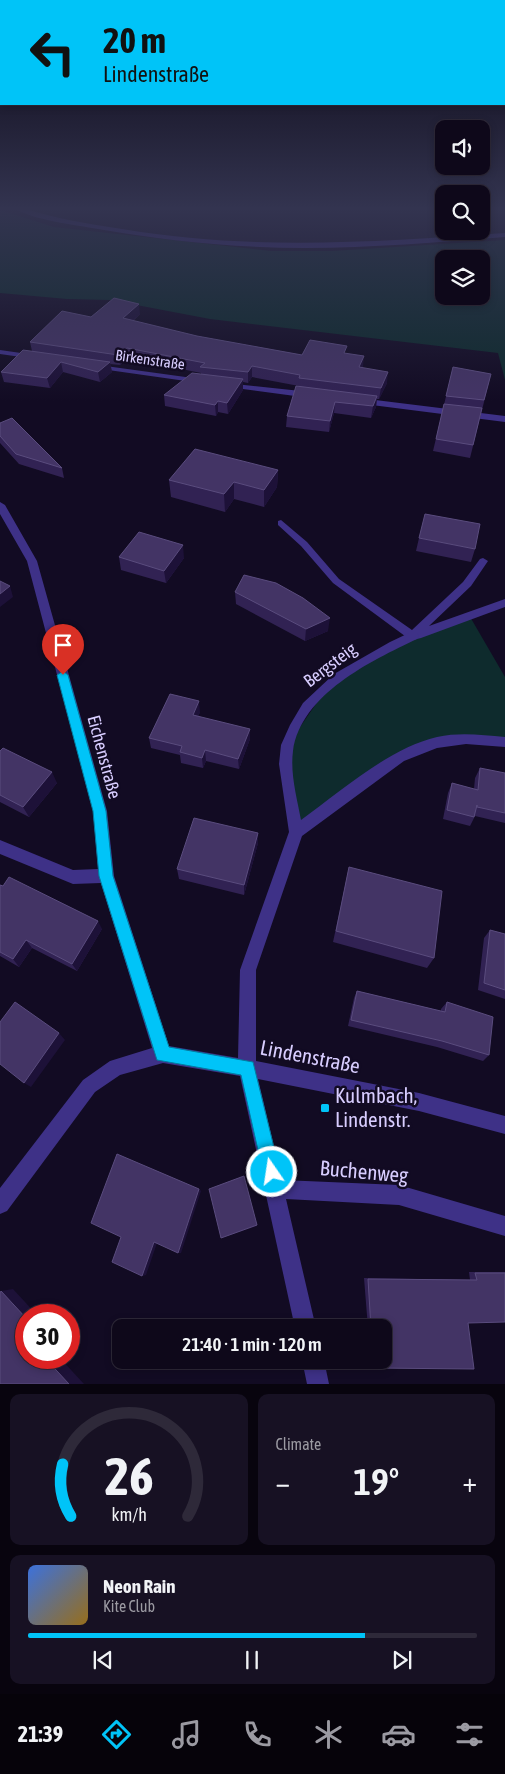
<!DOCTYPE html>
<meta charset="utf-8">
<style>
body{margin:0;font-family:"Asap Condensed",sans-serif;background:#171123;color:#f1f3f6;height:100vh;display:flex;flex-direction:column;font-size:19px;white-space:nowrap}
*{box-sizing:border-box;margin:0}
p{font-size:16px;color:#9b9aa2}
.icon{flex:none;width:28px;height:28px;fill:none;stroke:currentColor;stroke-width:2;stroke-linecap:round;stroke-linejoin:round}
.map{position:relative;height:1384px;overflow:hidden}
.side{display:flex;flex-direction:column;gap:10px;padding:10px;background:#08040e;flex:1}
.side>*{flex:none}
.guide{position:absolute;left:0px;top:0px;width:505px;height:105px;box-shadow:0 2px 8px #0003,0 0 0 1px #2e2939;background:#00c4f8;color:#111;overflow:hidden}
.controls{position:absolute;left:435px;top:120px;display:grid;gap:10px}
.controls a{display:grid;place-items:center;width:55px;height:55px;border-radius:10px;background:#0e081a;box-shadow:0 2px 8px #0003,0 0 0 1px #2e2939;font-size:25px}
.speed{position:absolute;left:15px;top:1304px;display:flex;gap:10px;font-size:25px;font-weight:700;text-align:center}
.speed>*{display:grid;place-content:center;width:65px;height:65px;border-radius:50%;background:#0e081a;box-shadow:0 2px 8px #0003,0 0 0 1px #2e2939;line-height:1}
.speed .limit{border:8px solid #d22;background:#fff;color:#111}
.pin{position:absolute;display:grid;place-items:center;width:42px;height:42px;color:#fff;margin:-51px -21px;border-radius:50% 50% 50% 0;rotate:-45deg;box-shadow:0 0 5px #0007}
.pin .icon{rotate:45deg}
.me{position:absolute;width:55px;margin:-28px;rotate:347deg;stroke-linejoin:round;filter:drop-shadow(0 0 4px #0008)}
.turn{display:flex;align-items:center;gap:18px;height:105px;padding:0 20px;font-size:22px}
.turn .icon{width:65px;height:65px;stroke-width:2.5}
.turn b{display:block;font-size:35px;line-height:42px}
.big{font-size:38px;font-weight:600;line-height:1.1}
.side .card{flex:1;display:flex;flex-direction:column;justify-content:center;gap:8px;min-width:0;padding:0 18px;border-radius:10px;background:#171123}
.side .dial{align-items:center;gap:0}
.dial svg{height:130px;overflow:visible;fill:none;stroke:#2e2939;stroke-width:7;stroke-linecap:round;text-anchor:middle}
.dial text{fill:#f1f3f6;stroke:none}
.song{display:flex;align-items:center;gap:15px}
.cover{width:60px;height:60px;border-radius:8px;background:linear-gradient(135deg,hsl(220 70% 55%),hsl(40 70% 35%))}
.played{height:5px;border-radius:2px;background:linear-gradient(90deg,#00c4f8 75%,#2e2939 75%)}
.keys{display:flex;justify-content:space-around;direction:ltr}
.heat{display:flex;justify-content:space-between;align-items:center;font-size:28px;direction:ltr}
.side .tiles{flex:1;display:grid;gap:10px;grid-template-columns:1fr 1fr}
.card:last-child{grid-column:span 2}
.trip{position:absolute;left:112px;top:1319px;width:280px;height:50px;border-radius:10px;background:#0e081a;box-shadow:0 2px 8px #0003,0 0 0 1px #2e2939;font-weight:600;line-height:50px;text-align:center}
.tabs{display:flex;height:80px;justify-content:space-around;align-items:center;background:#06030a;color:#9b9aa2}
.tabs .icon{width:35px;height:35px}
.tabs .on{color:#00c4f8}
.tabs b{font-size:22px;color:#f1f3f6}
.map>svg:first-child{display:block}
</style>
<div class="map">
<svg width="505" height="1384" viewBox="0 0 505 1384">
<rect width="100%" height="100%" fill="#120b23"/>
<path fill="#0e2b2d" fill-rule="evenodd" d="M0,210L54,227L271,251H332L505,240V380L498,353L210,319L110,300L67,299L0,293ZM444,259H481V296H444Z
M469,615L505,677V743L466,739L399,757L296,832L287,746L329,685L413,636Z"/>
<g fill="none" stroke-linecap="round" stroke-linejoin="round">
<path fill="#3e3187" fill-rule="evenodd" d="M281,520L307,542L339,579L412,630L463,582L480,559L483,558L488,561L471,586L429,626L505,599V607L421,638L413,640L409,639L333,583L301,546L278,525V521Z"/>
<path fill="#3e3187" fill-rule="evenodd" d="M0,350L35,355L39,357L35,359L0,354Z
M91,364L200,379L204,381L200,383L94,368L90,366Z
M225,383L310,392L314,395L310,398L228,387H225Z
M359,398L505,416V422L356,403L355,401Z
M0,502L5,505L37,561L107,811L114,876L169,1046L238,1058L240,970L289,832L279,764L281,745L290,725L303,703L334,674L390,642L409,633H417L419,636L417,639C371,661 301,694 293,751C290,774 297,798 301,820C340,792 389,748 437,737C460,732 482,735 505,737V747L466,744L437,748L404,761L302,836L256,970V1061L419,1093L505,1116V1134L419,1111L258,1079L282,1180L399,1185L505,1216V1236L399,1205L286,1199L316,1328H295L240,1076L163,1063L120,1075L95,1092L7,1211L0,1214V1188L83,1080L110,1061L152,1048L101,883L73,884L0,854V840L73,870L98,869L93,811L27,561L0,514Z
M302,1360H324L329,1384H307Z"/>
<path fill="#3e3187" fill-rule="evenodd" d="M14,208H22C54,218 88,224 122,229C254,251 373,242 505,233V237C438,242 372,248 305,248C235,248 167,241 98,229C76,225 32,220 14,208Z"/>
</g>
<path fill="#312253" d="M140,314L133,321L197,336L302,355L346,354L363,368L387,383L379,399H377L376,407L371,418L334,413L329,432L286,427L287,416L299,386L252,377L248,383L243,382V390L228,414L218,412L216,416L165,406L164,395L201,374V373L128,358L120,365L110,364L112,372L100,382L63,372L50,388L4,382L1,372L32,351L30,342L91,317Z
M453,367L491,374L470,458L433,451Z
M0,423L62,468L64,478L19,464L0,443Z
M278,470L277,487L264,507L234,499L225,512L171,497L169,480Z
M419,538L475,549L471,562L416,551Z
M119,557L184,558L166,583L121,570Z
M235,592L328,631L305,641L236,604Z
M200,712L198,716L250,739L239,769L206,761L203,768L181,763L180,755L151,748L149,738Z
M0,751L57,783L29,817L0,802Z
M480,768L505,773V823L475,816L470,826L443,819L448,793L452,783L474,789L475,778Z
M258,833V843L244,895L179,879L177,869Z
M349,867L434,958L427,968L333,942Z
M0,885L102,929L77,971L32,948L19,967L0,956Z
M490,930L505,934V999L478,990L484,938Z
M357,991L441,1011V1009L447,1002L489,1055L483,1061L437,1047L348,1026L354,998Z
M469,1272H505V1319L468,1323L374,1368L370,1364V1360H384V1328H368L364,1278L470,1280Z"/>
<path fill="#1d1138" d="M139,304L140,314L124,328L123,318Z
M127,348L128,358L120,365L118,355Z
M364,356L363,367L358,378L359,367Z
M61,362L63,372L50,388L47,378Z
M110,362L112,372L100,382L98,372Z
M252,366V377L248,383V372Z
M388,372L387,383L379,399L381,388Z
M243,379V390L228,414L227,403Z
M377,396L376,407L371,418L373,406Z
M218,401V412L216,416L215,405Z
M335,402L334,413L329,432L330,421Z
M278,470L277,487L264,507V490Z
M234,482V499L225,512L224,494Z
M183,545L184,558L166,583L164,571Z
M10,586L13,597L0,607V594Z
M330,618L328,631L305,641L306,629Z
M199,701L200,712L194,726L193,715Z
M250,729V739L239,769L238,759Z
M205,750L206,761L203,768L202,758Z
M52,772L57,783L29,817L23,807Z
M258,833V843L244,895V885Z
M98,921L102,929L77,971L72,964Z
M26,940L32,948L19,967L13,959Z
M59,1033L65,1040L31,1087L24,1083Z
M199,1189L201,1191L181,1253H178Z
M257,1225V1226L222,1238H221Z
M154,1242L157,1243L146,1275L142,1276Z
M13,1289L37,1315H26V1318L1,1291Z
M45,1358H60L84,1384H69Z"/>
<path fill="#433465" stroke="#5a4c7e" d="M114,298L139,304L123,318L197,336L302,355L310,340L347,346L344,353L364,356L359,367L388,372L381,388L299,378L300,375L252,366L248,372L200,367L205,363L127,348L118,355L30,342L62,311L91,317Z
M23,350L110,362L98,372L61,362L47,378L1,372Z
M453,367L491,374L484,400L446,396Z
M192,373L243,379L227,403L218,401L215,405L164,395Z
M296,386L377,396L373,406L335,402L330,421L287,416Z
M444,404L482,408L473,445L436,439Z
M12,418L62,468L16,454L0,436V423Z
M195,449L278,470L264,490L234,482L224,494L169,480Z
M425,514L480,524L475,549L419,538Z
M139,532L183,545L164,571L119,557Z
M244,575L276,583L303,598L330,618L306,629L235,592Z
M0,581L10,586L0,594Z
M170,694L199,701L193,715L250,729L238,759L205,750L202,758L180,752L182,746L149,738Z
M3,748L52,772L23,807L0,795V751Z
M480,768L505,773V813L477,807V805L474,817L447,810L452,783L478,790Z
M194,818L258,833L244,885L177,869Z
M349,867L442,891L434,958L336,931Z
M9,877L98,921L72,964L26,940L13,959L0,952V885L3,886Z
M490,930L505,934V990L484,983Z
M357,991L445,1012L447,1002L493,1017L489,1055L442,1041L351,1020Z
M15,1002L59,1033L24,1083L0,1064V1022Z
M117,1154L199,1189L178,1253L154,1242L142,1276L112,1262L121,1237L91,1223Z
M244,1176L257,1225L221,1238L209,1189Z
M475,1273H505V1322L468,1323L474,1369L374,1368V1360H384V1328H371L368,1279L477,1280Z
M1,1291L26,1318V1358H45L69,1384H0V1293Z"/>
<linearGradient id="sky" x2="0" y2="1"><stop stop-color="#0a0613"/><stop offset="0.52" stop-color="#333450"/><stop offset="1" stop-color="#333450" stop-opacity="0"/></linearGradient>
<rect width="505" height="401" fill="url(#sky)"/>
<path fill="#00c4f8" stroke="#007fa1" d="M63,671L68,675L106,811L113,876L169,1047L253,1062L280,1172L278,1178L272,1181L266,1178L263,1172L241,1075L157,1060L99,876L93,811L57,675Z"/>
<rect fill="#00c4f8" stroke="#120b23" stroke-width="2" x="320" y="1103" width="10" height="10" rx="2.5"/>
<g text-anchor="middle" stroke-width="5" stroke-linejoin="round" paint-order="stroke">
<g font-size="15" fill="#d8cdff" stroke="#120b23">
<text transform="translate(150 360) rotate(8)" y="5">Birkenstraße</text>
</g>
<g font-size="18" fill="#d8cdff" stroke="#120b23">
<text transform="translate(330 665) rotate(-37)" y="6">Bergsteig</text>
<text transform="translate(104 757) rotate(75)" y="6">Eichenstraße</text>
</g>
<g font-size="21" fill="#d8cdff" stroke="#120b23">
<text transform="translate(310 1057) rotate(11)" y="7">Lindenstraße</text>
<text transform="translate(364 1172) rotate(5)" y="7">Buchenweg</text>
</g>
<g font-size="21" fill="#d8cdff" stroke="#120b23" text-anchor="start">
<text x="335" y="1103">Kulmbach,<tspan x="335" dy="24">Lindenstr.</tspan></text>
</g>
</g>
</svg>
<div class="controls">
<a><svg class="icon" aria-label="sound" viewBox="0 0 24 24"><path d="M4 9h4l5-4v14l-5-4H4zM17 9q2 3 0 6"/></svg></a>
<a><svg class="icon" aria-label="search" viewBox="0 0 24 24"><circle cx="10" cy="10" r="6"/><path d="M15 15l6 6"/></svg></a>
<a><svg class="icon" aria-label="layers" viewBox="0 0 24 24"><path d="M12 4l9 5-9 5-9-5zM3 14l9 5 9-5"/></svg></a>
</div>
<div class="speed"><div class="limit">30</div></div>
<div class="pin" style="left:63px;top:675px;background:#d93025"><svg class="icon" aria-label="arrive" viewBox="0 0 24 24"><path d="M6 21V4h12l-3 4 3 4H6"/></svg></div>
<svg class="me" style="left:272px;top:1172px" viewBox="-20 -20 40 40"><circle r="17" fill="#00c4f8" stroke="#fff" stroke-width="3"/><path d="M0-11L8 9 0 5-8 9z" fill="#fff"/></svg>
<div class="trip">21:40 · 1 min · 120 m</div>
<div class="guide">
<div class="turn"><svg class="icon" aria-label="left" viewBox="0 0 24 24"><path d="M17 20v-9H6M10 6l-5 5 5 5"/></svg><div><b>20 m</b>Lindenstraße</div></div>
</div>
</div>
<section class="side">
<div class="tiles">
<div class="card dial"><svg viewBox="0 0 100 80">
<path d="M14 69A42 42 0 1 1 86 69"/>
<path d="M14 69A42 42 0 0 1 9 37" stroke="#00c4f8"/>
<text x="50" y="56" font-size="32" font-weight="700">26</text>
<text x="50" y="72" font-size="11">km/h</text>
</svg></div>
<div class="card"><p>Climate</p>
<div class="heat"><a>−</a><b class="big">19°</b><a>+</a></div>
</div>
<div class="card">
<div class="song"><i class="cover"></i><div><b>Neon Rain</b><p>Kite Club</p></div></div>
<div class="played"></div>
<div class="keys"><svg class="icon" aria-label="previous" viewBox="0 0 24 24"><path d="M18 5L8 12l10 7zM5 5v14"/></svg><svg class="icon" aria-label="pause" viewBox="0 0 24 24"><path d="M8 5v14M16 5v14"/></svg><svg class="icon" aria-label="next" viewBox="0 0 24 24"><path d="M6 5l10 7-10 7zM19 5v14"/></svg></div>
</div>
</div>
</section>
<nav class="tabs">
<b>21:39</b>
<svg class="icon on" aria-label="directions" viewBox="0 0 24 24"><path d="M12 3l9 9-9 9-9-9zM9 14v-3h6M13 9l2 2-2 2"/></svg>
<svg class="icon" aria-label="music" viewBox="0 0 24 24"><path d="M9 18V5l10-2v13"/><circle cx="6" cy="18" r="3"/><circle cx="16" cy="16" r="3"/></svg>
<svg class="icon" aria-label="phone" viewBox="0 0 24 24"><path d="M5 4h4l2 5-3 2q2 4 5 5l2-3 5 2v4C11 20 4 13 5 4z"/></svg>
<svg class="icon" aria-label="climate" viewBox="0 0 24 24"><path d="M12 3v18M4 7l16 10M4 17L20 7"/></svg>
<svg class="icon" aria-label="car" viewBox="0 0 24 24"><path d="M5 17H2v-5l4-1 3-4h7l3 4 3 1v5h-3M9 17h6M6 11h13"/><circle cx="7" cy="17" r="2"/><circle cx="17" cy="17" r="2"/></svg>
<svg class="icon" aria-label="filters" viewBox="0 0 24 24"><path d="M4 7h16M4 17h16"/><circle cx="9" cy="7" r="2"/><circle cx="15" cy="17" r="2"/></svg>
</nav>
